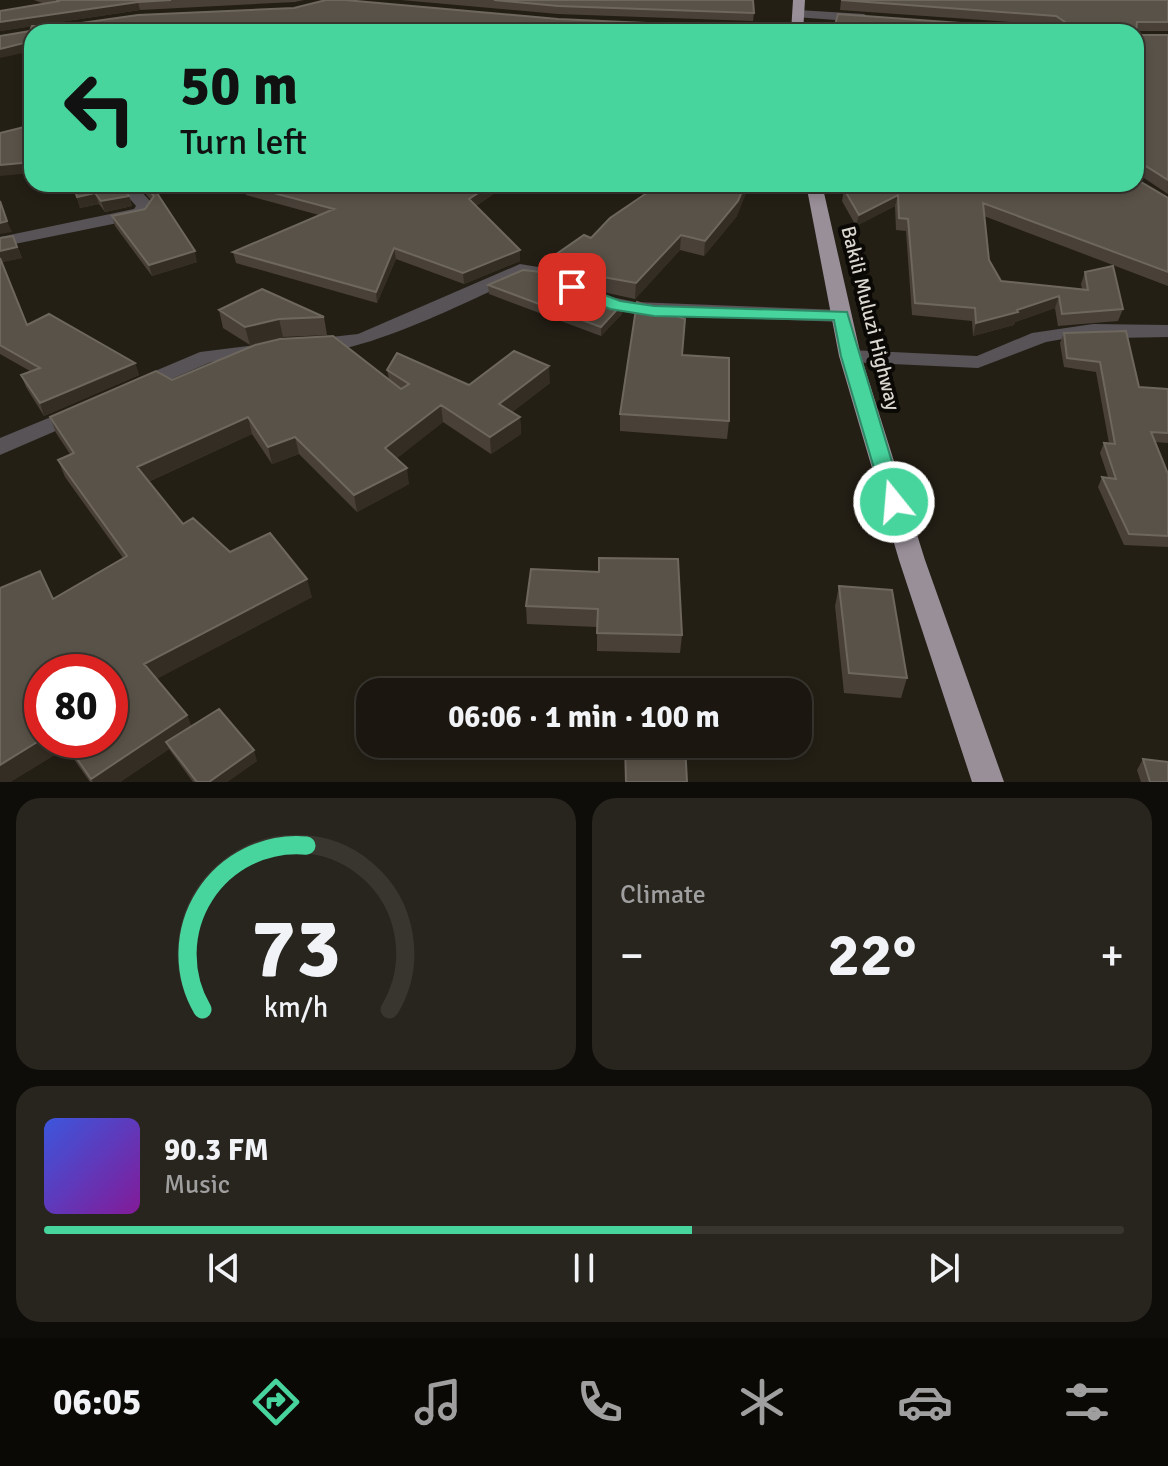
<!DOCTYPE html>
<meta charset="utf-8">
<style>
body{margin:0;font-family:Signika,sans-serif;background:#28241e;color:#f1f3f6;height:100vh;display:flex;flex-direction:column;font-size:30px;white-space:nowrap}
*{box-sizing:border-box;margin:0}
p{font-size:26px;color:#a09f9f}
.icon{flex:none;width:44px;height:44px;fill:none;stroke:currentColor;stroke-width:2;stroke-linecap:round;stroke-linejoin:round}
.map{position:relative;height:782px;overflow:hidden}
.side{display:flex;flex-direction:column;gap:16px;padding:16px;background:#0f0d09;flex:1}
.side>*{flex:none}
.hud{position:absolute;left:24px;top:24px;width:1120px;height:168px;border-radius:24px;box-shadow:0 4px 12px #0003,0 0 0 2px #393630;background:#47d49d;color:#111;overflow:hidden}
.speed{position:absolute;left:24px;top:654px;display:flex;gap:16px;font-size:40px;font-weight:700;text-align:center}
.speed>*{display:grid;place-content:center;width:104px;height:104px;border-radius:50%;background:#1b1710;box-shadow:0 4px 12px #0003,0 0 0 2px #393630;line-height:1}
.speed .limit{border:12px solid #d22;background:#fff;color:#111}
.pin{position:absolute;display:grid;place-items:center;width:68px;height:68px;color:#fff;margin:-34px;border-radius:16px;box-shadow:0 4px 12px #0006}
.me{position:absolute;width:88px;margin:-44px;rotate:343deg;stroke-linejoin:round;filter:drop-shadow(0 0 6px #0008)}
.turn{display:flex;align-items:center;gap:28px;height:168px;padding:0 24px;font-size:36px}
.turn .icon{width:104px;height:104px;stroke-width:2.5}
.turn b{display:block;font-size:56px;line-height:68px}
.big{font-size:60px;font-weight:800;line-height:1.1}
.side .widget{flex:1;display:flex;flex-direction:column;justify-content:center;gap:12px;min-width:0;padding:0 28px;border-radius:24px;background:#28241e}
.side .dial{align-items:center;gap:0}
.dial svg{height:208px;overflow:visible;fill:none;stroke:#393630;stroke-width:7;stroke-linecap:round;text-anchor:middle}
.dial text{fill:#f1f3f6;stroke:none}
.song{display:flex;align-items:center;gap:24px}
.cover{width:96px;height:96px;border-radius:12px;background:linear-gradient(135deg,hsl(230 70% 55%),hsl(290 70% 35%))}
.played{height:8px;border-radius:4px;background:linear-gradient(90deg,#47d49d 60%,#393630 60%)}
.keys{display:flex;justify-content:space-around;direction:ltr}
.heat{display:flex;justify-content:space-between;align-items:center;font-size:44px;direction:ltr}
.side .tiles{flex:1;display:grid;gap:16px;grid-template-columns:1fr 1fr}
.widget:last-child{grid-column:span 2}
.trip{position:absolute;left:356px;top:678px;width:456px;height:80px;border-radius:24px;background:#1b1710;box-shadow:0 4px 12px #0003,0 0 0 2px #393630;font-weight:800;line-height:80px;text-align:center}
.dock{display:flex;height:128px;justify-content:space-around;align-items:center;background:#0b0906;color:#a09f9f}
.dock .icon{width:56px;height:56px}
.dock .selected{color:#47d49d}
.dock b{font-size:36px;color:#f1f3f6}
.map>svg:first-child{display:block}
</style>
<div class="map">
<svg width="1168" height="782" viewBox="0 0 1168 782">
<rect width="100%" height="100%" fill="#241f15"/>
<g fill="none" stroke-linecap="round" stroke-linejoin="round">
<path fill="#575357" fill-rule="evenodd" d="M798,10L864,14L870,18L864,22L794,17V11Z
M117,184H134L154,205L147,217L0,247V237L134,209L136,206Z
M520,264L556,270L602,295L635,302L842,310L852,316L842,322L635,314L589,303L542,278L523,276C489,291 328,374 303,345L313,339L358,334Z
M1093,324L1168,325V337L1063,339L1046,342L978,368L850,362L839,356L850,350L977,356L1032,333Z
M263,344L270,346L273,350L270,354L211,362L137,394L126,387L129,382L200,352Z
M80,405L88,407L91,412L88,417L0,455V438Z"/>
<path fill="#998f99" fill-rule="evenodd" d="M793,0H805L803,32H791Z
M806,184H822L861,356L925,560L1004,782H972L899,560L839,356Z"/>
</g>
<path fill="#494138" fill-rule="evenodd" d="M34,0H304L295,2L140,10L0,31V11L45,4Z
M401,0H753L754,13L753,21L558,14Z
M841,0H1168V31H1136L1139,35H1168V194L1138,174L1002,26H1054L1053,25L840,10Z
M73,184L129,196L132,206L105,212L99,204L80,208Z
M137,184H151L197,262L152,276L115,226L112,216L145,209L151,200Z
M245,184H508L476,206L520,250V261L464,284L396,259L377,303L236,263L233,252L319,215L246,195L244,185Z
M844,189L1168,198V286L984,216L989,260L1001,281L1082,289L1081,284L1085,272L1123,309L1118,321L1058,326L1055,308L1015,322L1014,325L973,336L972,321L912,315L906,231L896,230L895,206L856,226L842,201Z
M737,216L704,256L680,250L635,299L603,292L559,268L558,253L591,238Z
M13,236L22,258L2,262L27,325L135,363L139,375L44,416L26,387L21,375L30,371L0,354V238Z
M488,285L622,314L601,336L489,294Z
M219,310L324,317L327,335L283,337L250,345L223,328Z
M1064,333L1139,387L1168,389V443L1155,442L1168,474V547L1124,545L1098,487L1102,477H1108L1100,453L1104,443H1109L1096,372L1064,367L1060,343Z
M682,355L729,421L727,439L620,431V414Z
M387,370L469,385L550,383L512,412L520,417L521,434L491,454L443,422L397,458L409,484L357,512L299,454L272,464L252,434L148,482L183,524L230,552L312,597L156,679L187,715L191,726L257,761L227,782H193L169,749L120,782H90L66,748L10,782H0L53,599L123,558L65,477L58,460L70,454L56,433L50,417L172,380L389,379ZM42,672L110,740H42Z
M531,569L682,635L680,653L597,651V627L527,624L526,606Z
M839,586L907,678L901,698L844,693L835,606Z
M1143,759L1168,782H1141L1137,770Z"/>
<path fill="#342d23" d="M138,2L140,10L0,31V22Z
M32,41V51L0,58V49Z
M32,162V173L0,176V165Z
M1141,163L1138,174L1136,176V168Z
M492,184H508L470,210L469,199Z
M745,184H750L737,216L704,256L705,241Z
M95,193L99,204L80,208L77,197Z
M898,195L895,206L856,226L859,215Z
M129,196L132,206L105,212L101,201Z
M7,221L12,232L0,234V223Z
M681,235L680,250L635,299L636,283Z
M17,247L22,258L2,262L0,258V251Z
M394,248L396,259L377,303L376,292Z
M520,250V261L464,284L463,273Z
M195,251L197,262L152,276L149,265Z
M1059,296L1055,308L1015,322L1014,325L973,336L976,323Z
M622,304V314L601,336V327Z
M279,319L283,337L250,345L245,327Z
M135,363L139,375L44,416L40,403Z
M549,366L550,383L500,421L499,404Z
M441,405L443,422L388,465L385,448Z
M248,417L252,434L143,484L137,467Z
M520,417L521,434L491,454L490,437Z
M295,437L299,454L272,464L268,447Z
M407,468L409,484L357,512L354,495Z
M307,579L312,597L151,682L144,664Z
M187,715L193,732L166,742L169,749L120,782H93L91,779Z
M42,740H62L66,748L10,782H0V765Z
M254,750L257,761L227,782H209Z"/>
<path fill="#595248" stroke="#6d675e" stroke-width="2" d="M56,0H171L138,2L0,22V11L60,1Z
M326,0H345L558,19L781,29L780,32H32V41L0,49V36L30,31L32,26H60L138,15L294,8Z
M494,0H753L754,13L558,6Z
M841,0H1168V22H1137L1136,32L1139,35H1168V180L1141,163L1136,168V32H833L838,14L1002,26H1062L1065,22L1056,16Z
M32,125V162L0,165V133Z
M1136,179L1168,198V272L983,203L989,260L1001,281L1088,290L1085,272L1113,266L1123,309L1062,314L1059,296L1017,310L1018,312L976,323L975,308L915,303L908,219L899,218L898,195L859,215L844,189L850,184H1136Z
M73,184H120L129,196L101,201L95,193L77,197Z
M143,184H151L195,251L149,265L112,216L145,209L154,196Z
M245,184H492L469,199L520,250L463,273L394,248L376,292L233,252L334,209L244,185Z
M660,184H745L738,201L705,241L681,235L636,283L603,277L558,253L584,235L591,238L610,218Z
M0,201L7,221L0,223Z
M13,236L17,247L0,251V238Z
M0,258L27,325L49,314L135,363L40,403L21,375L40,368L0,345Z
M523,270L541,272L588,296L622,304L601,327L488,285Z
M262,289L324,317L279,319L245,327L219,310Z
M637,302L685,319L682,355L729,358V421L620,414Z
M1126,331L1139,387L1168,389V433L1151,432L1168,474V536L1129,534L1102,477L1116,479L1104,443L1115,444L1100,362L1067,358L1064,333Z
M333,336L401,389L409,384L387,370L397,353L469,385L514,351L549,366L499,404L520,417L490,437L441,405L385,448L407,468L354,495L295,437L268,447L248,417L137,467L183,524L193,518L230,552L270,533L307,579L144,664L187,715L91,779L64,740H110V672H42V739L0,765V588L40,571L53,599L127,556L58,460L74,453L50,417L156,371L172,380L255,345L280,339Z
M599,558L678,559L682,635L597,633L598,609L526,606L531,569L599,572Z
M839,586L892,590L907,678L849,673Z
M219,709L254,750L209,782H197L166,742Z
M625,744H685L687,782H626Z
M1143,759L1168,762V782H1150Z"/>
<path fill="#47d49d" stroke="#2e8a66" stroke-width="2" d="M572,282L620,301L654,306L847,312L904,502L901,507H887L884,502L841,356L834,320L654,316L610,309L567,290V283Z"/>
<g text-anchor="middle" stroke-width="8" stroke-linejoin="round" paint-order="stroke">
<g font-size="20" fill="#dbd8d1" stroke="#0b0905">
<text transform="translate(871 318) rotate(76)" y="7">Bakili Muluzi Highway</text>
</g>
</g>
</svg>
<div class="speed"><div class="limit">80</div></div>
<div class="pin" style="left:572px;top:287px;background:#d93025"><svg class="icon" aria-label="arrive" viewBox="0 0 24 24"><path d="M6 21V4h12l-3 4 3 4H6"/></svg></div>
<svg class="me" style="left:894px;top:502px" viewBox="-20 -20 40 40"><circle r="17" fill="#47d49d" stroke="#fff" stroke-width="3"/><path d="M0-11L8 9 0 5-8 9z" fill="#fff"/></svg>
<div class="trip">06:06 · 1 min · 100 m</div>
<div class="hud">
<div class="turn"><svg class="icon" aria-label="left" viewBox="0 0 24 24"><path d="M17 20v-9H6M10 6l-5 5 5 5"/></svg><div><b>50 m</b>Turn left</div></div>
</div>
</div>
<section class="side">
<div class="tiles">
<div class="widget dial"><svg viewBox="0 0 100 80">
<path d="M14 69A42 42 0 1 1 86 69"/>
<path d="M14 69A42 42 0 0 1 54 6" stroke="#47d49d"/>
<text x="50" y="56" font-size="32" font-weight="700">73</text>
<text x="50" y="72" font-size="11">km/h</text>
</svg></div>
<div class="widget"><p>Climate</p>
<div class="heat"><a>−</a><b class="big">22°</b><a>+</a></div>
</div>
<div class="widget">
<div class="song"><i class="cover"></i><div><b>90.3 FM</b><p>Music</p></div></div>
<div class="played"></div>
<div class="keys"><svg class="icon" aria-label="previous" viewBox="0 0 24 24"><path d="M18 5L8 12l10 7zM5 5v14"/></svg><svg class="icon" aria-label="pause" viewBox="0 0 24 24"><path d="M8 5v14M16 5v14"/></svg><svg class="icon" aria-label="next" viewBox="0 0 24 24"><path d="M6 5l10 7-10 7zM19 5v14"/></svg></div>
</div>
</div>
</section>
<nav class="dock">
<b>06:05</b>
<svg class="icon selected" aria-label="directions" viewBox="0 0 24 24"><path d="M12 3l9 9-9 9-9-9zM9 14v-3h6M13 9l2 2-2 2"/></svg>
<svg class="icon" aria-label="music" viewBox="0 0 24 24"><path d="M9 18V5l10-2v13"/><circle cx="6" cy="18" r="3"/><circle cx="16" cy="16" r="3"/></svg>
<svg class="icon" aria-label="phone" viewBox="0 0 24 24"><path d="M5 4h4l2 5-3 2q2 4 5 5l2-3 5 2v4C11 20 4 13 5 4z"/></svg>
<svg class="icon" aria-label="climate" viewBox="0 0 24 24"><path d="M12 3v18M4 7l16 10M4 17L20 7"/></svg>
<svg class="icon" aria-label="car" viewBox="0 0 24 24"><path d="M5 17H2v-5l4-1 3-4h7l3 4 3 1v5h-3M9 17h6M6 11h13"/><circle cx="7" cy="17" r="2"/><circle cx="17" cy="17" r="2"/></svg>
<svg class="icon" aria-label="filters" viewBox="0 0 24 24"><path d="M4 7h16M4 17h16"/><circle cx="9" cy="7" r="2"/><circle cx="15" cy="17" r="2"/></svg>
</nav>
